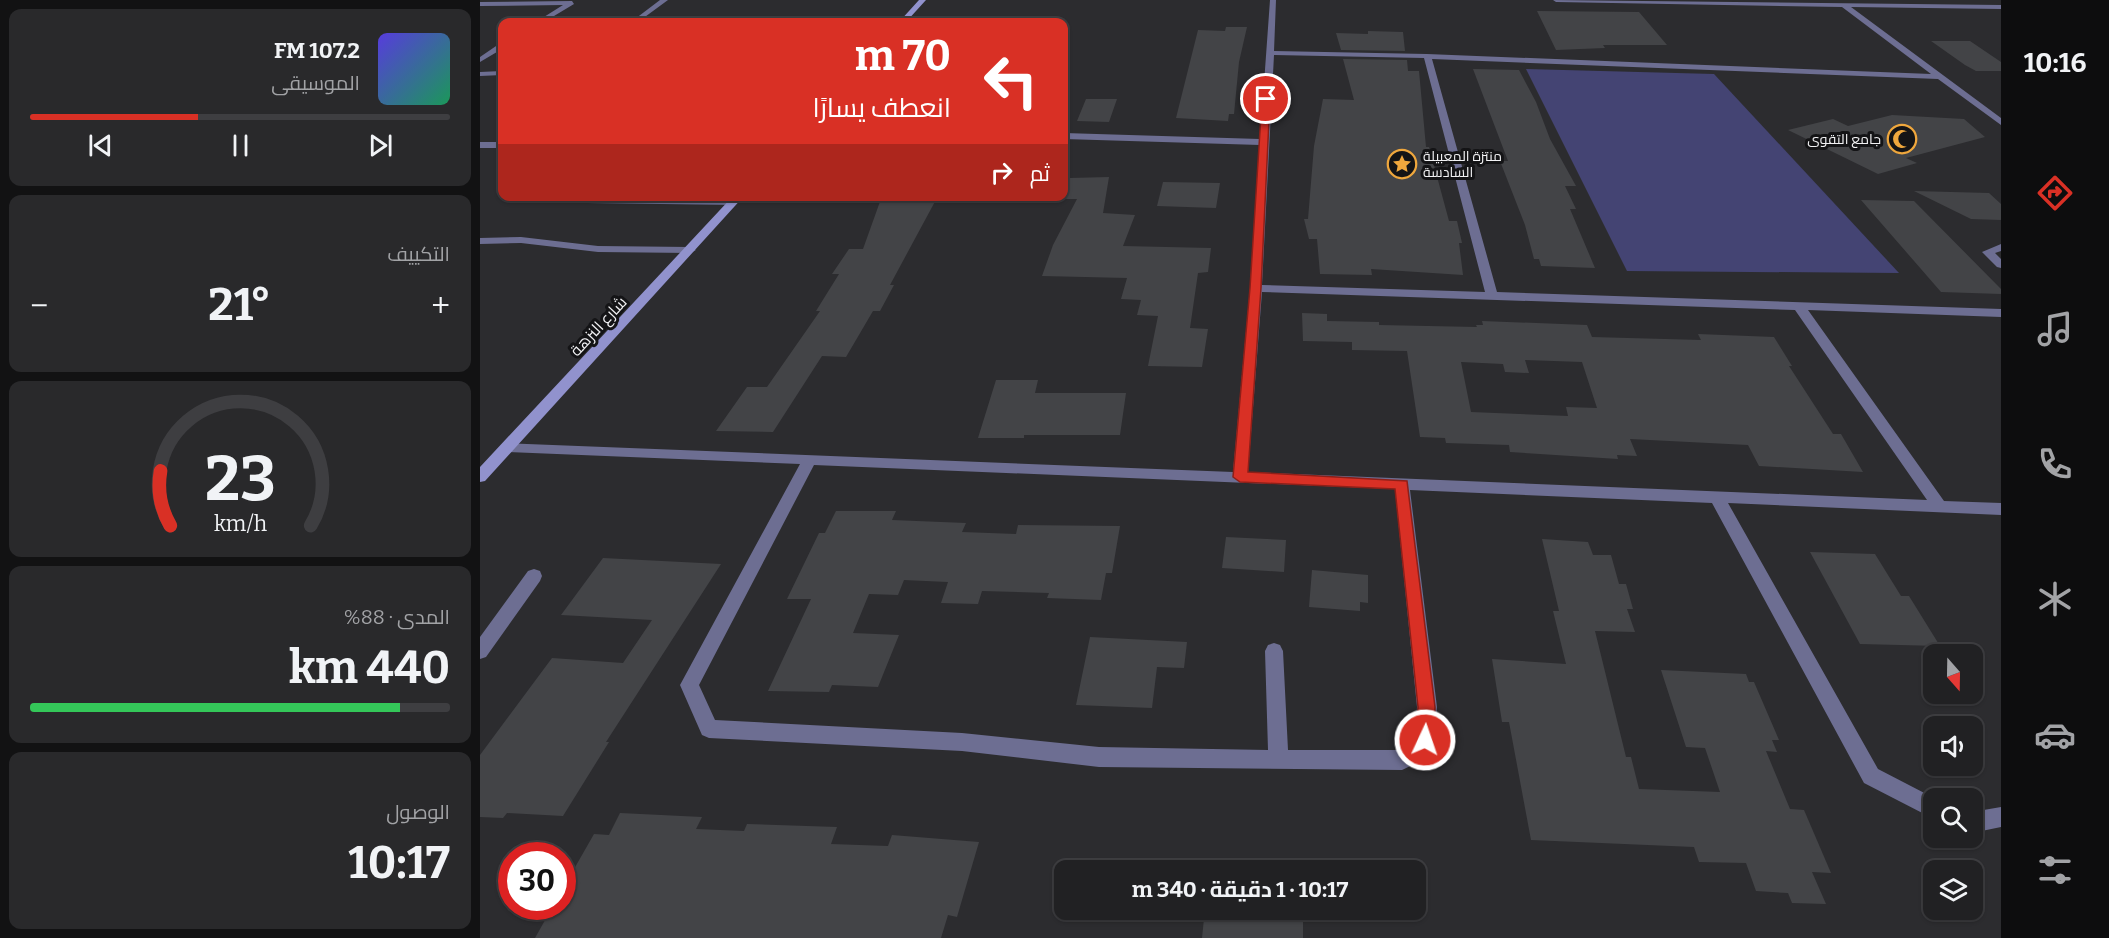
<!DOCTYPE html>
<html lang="ar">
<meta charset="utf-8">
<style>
body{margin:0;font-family:Bitter,Cairo,serif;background:#29292b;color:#f1f3f6;direction:rtl;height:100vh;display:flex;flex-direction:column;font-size:22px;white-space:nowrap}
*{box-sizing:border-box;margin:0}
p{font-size:20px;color:#a2a3a6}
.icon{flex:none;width:33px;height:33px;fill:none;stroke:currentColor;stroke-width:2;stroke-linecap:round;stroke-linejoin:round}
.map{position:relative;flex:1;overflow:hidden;direction:ltr}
.sheet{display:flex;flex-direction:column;gap:9px;padding:9px;background:#121213;width:480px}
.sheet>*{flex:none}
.top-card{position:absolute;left:18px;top:18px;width:570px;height:183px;border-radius:12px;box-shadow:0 2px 4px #0004,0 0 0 2px #3e3e41;direction:rtl;background:#d93025;color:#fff;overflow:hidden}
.needle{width:39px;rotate:160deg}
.controls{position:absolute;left:1443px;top:644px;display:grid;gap:12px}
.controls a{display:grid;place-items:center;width:60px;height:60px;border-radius:12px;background:#212123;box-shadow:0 2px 4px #0004,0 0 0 2px #3e3e41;font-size:30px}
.speed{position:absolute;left:18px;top:842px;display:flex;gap:12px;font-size:30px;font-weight:700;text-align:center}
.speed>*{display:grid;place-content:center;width:78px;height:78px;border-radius:50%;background:#212123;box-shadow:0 2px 4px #0004,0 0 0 2px #3e3e41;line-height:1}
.speed .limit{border:9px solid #d22;background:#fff;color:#111}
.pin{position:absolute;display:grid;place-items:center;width:51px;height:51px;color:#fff;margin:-26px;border:3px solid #fff;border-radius:50%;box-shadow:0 2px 6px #0007}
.me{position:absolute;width:66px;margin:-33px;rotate:3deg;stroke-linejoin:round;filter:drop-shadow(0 0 4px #0008)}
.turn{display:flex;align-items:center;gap:21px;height:126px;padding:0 18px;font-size:27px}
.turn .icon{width:78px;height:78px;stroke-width:2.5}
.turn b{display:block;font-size:42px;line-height:51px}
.then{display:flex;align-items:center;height:57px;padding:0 18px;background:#0003;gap:12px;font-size:22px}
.big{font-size:45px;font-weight:700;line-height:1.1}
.sheet .card{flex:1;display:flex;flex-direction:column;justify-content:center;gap:9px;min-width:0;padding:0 21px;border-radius:12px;background:#29292b}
.sheet .dial{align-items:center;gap:0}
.dial svg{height:156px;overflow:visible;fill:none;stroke:#3e3e41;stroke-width:7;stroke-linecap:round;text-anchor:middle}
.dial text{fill:#f1f3f6;stroke:none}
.song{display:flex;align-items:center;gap:18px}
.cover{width:72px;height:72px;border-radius:9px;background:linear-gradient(135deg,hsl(250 70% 55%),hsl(150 70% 35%))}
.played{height:6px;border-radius:3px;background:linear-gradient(90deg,#d93025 40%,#3e3e41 40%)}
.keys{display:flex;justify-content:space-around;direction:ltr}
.heat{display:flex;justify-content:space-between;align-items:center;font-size:33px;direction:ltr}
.charge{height:9px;border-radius:4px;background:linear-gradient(90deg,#34c759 88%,#3e3e41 0)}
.trip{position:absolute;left:574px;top:860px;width:372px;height:60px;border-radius:12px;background:#212123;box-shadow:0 2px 4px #0004,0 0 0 2px #3e3e41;font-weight:700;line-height:60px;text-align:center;direction:rtl}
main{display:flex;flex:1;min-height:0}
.dock{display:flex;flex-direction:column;width:108px;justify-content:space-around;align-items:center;background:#0d0d0e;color:#a2a3a6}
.dock .icon{width:42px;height:42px}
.dock .on{color:#d93025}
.dock b{font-size:27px;color:#f1f3f6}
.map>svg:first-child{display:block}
</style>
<main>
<nav class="dock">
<b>10:16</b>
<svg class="icon on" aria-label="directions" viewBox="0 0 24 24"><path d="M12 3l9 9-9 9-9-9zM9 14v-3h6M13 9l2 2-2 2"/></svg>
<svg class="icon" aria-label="music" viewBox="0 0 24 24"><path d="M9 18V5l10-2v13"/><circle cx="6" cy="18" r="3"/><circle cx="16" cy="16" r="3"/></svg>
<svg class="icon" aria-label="phone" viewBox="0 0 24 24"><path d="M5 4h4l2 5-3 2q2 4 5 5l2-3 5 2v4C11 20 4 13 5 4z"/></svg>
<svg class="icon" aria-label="climate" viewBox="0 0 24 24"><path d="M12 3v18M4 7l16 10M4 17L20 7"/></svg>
<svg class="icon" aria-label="car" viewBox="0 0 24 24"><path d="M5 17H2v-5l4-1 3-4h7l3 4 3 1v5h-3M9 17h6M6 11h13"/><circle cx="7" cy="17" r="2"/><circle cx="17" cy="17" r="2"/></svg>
<svg class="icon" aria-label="filters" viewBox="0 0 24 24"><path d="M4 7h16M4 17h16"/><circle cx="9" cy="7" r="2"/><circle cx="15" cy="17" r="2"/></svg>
</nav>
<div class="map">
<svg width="1521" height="938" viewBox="0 0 1521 938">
<rect width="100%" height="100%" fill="#2c2c2f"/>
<path fill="#444473" d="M1046,69L1234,74L1419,273L1147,271Z"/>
<path fill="#434447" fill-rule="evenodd" d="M1057,11L1159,12L1187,45H1123L1125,48L1076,50Z
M746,27H767L759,62L754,114H749L748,121L696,118L718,30L745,31Z
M888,31L923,32L925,51L861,50L856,33L888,34Z
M1451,41H1490L1521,62V71H1496L1485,65Z
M863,59L927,60L928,71H939L946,147H949L969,221H977L982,243H979L983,275L891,269L892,275L840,274L837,239H829L824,219H828L834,146L843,99L874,100Z
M993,69L1039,70L1056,102L1070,139L1096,186H1085L1096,209H1090L1115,268L1061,266L1059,259H1054L1045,225L1020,161H1028Z
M606,99H637L629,122L597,121Z
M1412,115L1484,119L1505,137L1426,158L1437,163L1398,174L1308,130L1353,119L1368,126Z
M629,177L623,213L655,215L643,246L731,248L728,272L718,273L710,328L728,329L722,367L668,366L678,316L657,315L661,300L641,299L647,278L562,276L573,245L597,199H586L590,178Z
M683,182L740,183L736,208L677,206Z
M1434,191L1509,193L1521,204V220L1491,219Z
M402,196H458L410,285H414L400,311H393L366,357L342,356L293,432L236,431L267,387H287L340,311H336L359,274H352L369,249H383Z
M1381,200L1434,201L1521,289V294L1461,292Z
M822,313L847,314V321L899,322V325L997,327L996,325H1003L1002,321L1107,325L1112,337L1221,340L1218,334L1294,337L1312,366H1309L1353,434H1361L1383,472L1279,466L1268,445L1150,439L1157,456L1137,455L1138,459L1030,452L1029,445L966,443L965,438L940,437L927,351L872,350V342L823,341ZM1045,360L1102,362L1117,408L1086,407L1088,416L991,412L981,362L1023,364L1025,372L1049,373Z
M516,380H558L555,393H646L640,435H544V438H498Z
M356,511H416L412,520L486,523L482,532L536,534L538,525L640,526L632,573H626L621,600L567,598L569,593L502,591L498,604L461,603L468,582L424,580L418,595L389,594L373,633L419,635L398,687L352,685L349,692L288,691L331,599H307L339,533H345Z
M746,537L806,540L804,572L742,568Z
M1062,539L1108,542L1113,555H1131L1139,584H1146L1153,609H1147L1155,632L1115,631L1146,757H1151L1159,789L1240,792L1225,748L1206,747L1181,670L1266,674L1269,682H1274L1299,740H1292L1297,752L1286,751L1310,809L1324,810L1351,873L1332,872L1346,904L1312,903L1308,893L1276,891L1266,863L1219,862L1214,847L1051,840L1029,722H1022L1012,659L1086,664L1073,611H1079Z
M1330,552L1395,554L1421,596H1429L1460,646L1380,644Z
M123,558L241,564L126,742H129L83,816L27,813L23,818L0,817V755L72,658L143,663L172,620L81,615Z
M832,570L888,575V603L880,602V611L829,607Z
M610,637L707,642L704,668L677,667L672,708L596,705Z
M140,813L222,817L216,829L264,831L267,824L357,827L351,844L408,846L412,835L499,842L477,917L468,915L461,938H55L73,906H82V890L114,834L129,835Z
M725,909L823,910V938H722Z"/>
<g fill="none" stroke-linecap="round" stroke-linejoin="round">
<path fill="#6d6e92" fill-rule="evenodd" d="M180,0H188L158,22H151Z
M790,0H796L794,51L947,54L1451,74L1362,7L1076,2L1073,0L1521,5V9L1371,7L1521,118V125L1458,79L952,59L1017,292L1521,309V317L1328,310L1464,501L1521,503V515L1248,503L1398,769L1454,798V819L1384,783L1232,503L930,490L957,707C955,738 955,756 922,770L619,767L482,751L229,738L222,735L200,685L320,464L28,452L23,451L21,447L23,443L753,472L770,288L780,145L584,139V133L780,139ZM794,55L944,58L1005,292L782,285ZM782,292L1315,310L1447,500L768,472ZM334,465L915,489L937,707L935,736L918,750H808L803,651L800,645L794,643L788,645L785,651L788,750L619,747L482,733L235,720L219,685Z
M92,1L94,4L64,22H56L83,5L0,6V2Z
M19,44H22V49L0,62V57Z
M22,71V75L0,76V72Z
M0,142H22V148H0Z
M37,197L254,199L259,202L254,205L33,202V198Z
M41,237L118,246L210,247L216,250L210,253L118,252L41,243L0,244V238Z
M1521,244V251L1515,253L1521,259V268L1517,267L1502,252Z
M54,569L60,571L62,576L60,581L6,657L0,659V637L48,571Z
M1521,807V827L1492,833V812Z"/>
<path fill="#9192cd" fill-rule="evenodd" d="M439,0H446L426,22H419Z
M253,196H264L5,481L0,482V467Z"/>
</g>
<path fill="#d93025" stroke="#8d1f18" stroke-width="1.5" d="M786,97L790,99L781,288L768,472L927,481L955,707L954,740L951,746L945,748L938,746L936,740L938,707L915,489L760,482L753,477L770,288L782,99Z"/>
<defs>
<g id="mosque-ring" transform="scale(1.5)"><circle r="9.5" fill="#141416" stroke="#efa73d" stroke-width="1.5"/><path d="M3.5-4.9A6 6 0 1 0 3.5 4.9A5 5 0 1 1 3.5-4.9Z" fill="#efa73d"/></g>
<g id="sight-ring" transform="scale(1.5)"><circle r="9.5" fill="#141416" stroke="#efa73d" stroke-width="1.5"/><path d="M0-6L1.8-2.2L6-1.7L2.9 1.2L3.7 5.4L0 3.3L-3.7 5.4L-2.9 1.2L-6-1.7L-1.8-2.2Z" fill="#efa73d"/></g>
</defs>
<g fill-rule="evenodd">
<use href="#mosque-ring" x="1422" y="139"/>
<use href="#sight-ring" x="922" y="164"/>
</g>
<g text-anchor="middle" stroke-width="6" stroke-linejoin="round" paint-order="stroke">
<g font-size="14" fill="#f2f2f4" stroke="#141416" text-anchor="end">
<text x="1401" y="144">جامع التقوى</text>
<text x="943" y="161" text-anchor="start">منتزة المعبيلة<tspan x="943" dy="16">السادسة</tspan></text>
</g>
<g font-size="16" fill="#f2f2f4" stroke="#141416">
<text transform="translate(118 326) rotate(-47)" y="6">شارع النزهة</text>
</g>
</g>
</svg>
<div class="controls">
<a><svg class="needle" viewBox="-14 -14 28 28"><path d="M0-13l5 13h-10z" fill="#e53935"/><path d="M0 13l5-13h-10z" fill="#a2a3a6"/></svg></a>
<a><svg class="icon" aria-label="sound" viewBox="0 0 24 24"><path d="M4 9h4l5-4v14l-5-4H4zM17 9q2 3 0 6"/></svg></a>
<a><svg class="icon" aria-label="search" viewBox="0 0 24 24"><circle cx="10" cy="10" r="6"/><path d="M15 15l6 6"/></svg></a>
<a><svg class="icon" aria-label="layers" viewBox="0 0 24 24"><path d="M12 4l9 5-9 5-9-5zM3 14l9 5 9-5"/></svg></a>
</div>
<div class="speed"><div class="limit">30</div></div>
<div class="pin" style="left:786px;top:99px;background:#d93025"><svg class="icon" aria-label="arrive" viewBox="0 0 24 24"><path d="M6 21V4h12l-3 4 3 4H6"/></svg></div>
<svg class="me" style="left:945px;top:740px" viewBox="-20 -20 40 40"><circle r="17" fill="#d93025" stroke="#fff" stroke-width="3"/><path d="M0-11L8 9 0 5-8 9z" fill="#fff"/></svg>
<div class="trip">10:17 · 1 دقيقة · 340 m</div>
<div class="top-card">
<div class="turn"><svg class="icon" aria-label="left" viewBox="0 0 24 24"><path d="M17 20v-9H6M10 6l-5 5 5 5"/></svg><div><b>70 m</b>انعطف يسارًا</div></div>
<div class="then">ثم<svg class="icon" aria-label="right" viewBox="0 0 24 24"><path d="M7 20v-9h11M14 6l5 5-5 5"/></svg></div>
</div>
</div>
<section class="sheet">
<div class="card">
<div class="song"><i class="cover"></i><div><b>107.2 FM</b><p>الموسيقى</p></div></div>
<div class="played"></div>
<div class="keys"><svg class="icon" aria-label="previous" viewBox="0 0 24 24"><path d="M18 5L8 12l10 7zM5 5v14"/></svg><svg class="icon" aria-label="pause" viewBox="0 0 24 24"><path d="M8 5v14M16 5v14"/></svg><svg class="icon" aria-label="next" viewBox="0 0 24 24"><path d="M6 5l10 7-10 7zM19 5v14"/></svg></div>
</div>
<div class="card"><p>التكييف</p>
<div class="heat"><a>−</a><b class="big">21°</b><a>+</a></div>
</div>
<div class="card dial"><svg viewBox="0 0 100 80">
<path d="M14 69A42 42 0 1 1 86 69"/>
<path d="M14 69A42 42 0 0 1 9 41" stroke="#d93025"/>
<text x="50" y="56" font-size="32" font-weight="700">23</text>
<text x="50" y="72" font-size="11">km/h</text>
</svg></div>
<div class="card"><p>المدى · 88%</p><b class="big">440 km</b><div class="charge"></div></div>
<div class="card"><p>الوصول</p><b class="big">10:17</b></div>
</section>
</main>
